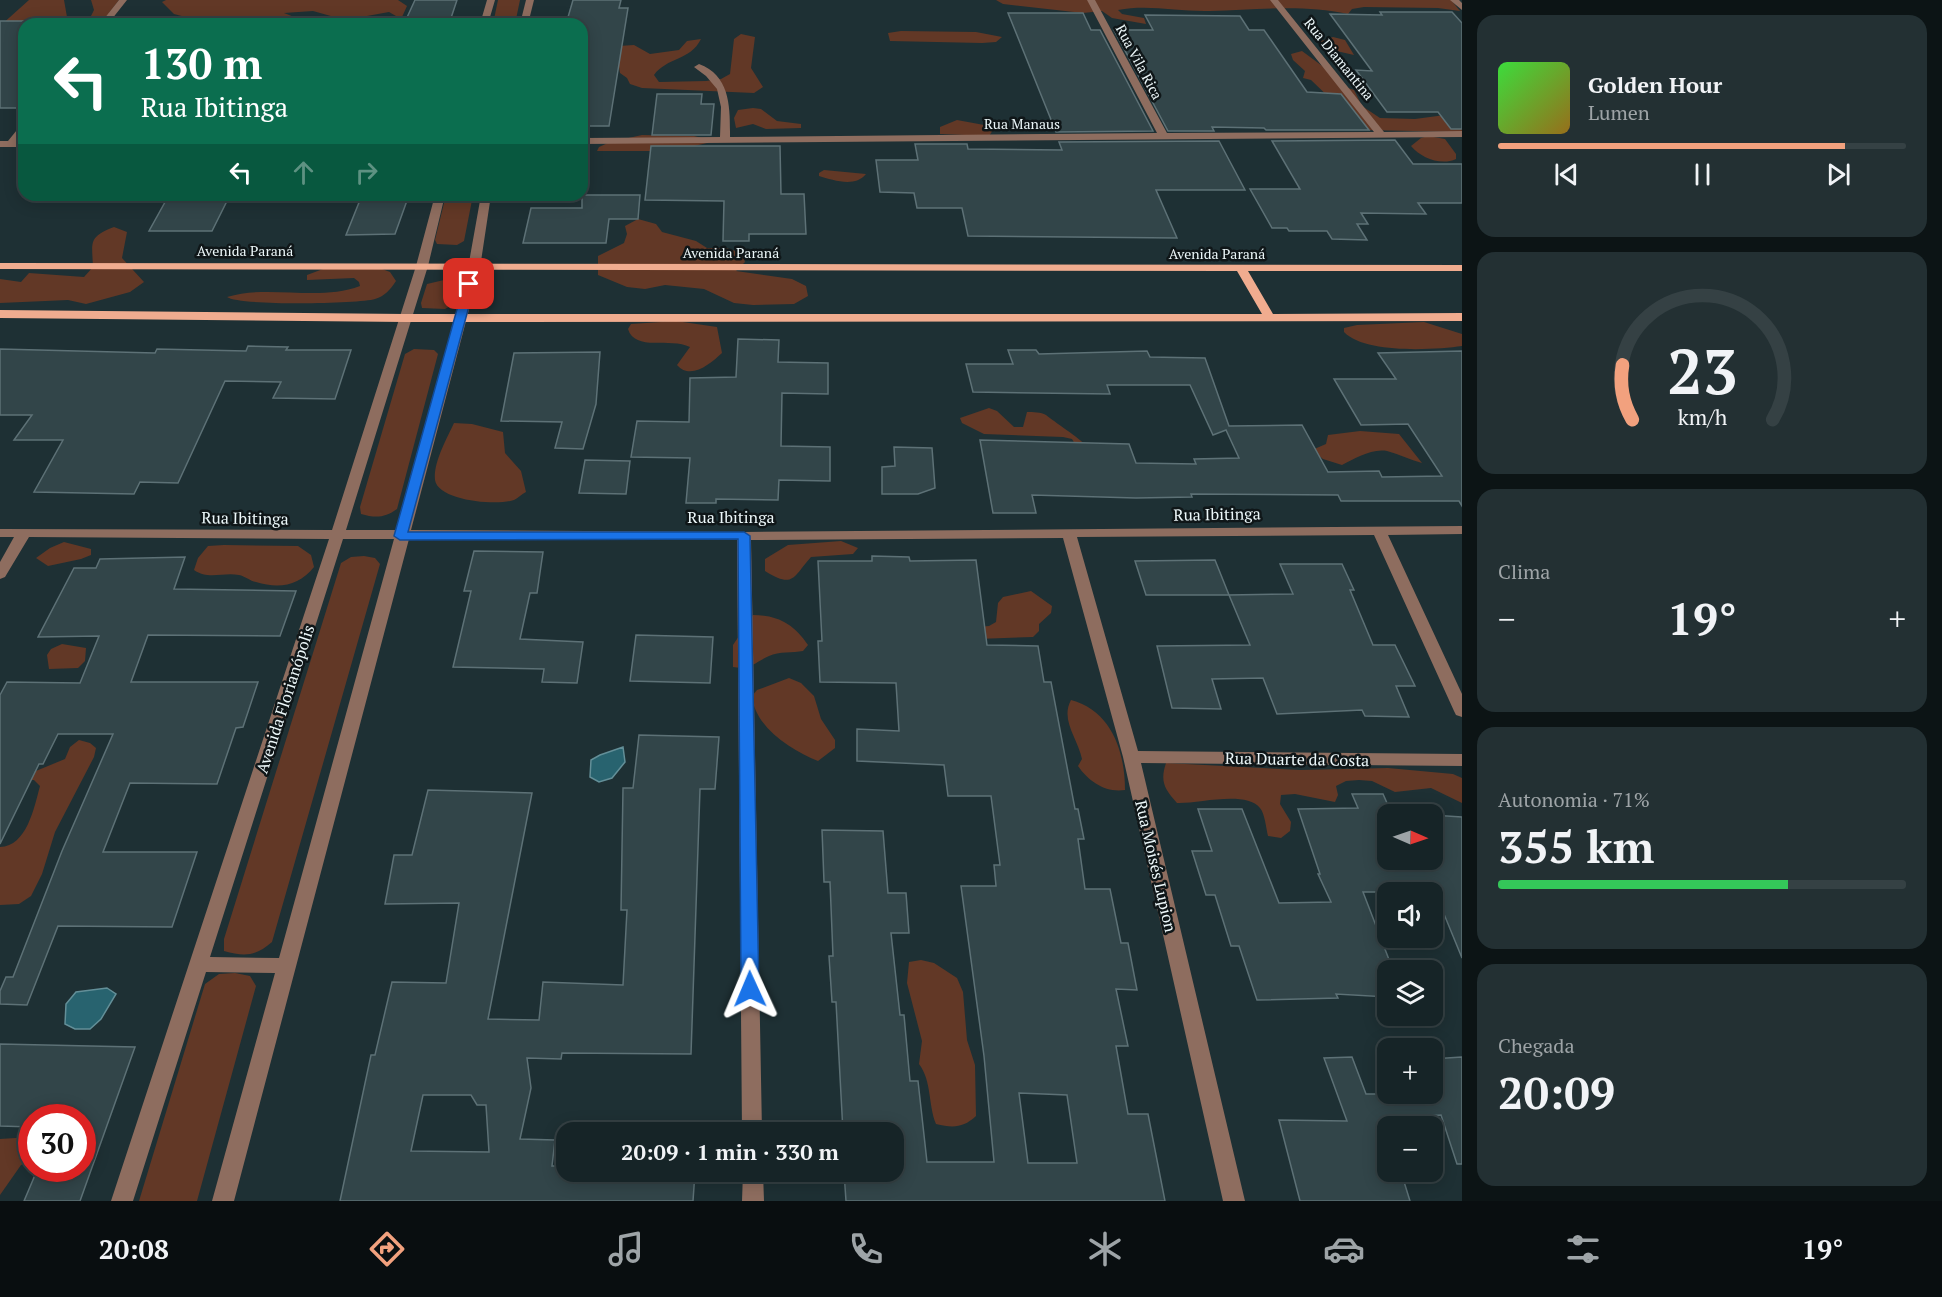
<!DOCTYPE html>
<html lang="pt">
<meta charset="utf-8">
<style>
body{margin:0;font-family:"PT Serif",serif;background:#233033;color:#f1f3f6;height:100vh;display:flex;flex-direction:column;font-size:22px;white-space:nowrap}
*{box-sizing:border-box;margin:0}
p{font-size:20px;color:#9ea4a7}
.icon{flex:none;width:33px;height:33px;fill:none;stroke:currentColor;stroke-width:2;stroke-linecap:round;stroke-linejoin:round}
.map{position:relative;flex:1;overflow:hidden}
.details{display:flex;flex-direction:column;gap:15px;padding:15px;background:#0c1415;width:480px}
.details>*{flex:none}
.guide{position:absolute;left:18px;top:18px;width:570px;height:183px;border-radius:18px;box-shadow:0 3px 15px #0003,0 0 0 2px #354144;background:#0b6e4f;color:#fff;overflow:hidden}
.needle{width:39px;rotate:92deg}
.controls{position:absolute;left:1377px;top:804px;display:grid;gap:12px}
.controls a{display:grid;place-items:center;width:66px;height:66px;border-radius:12px;background:#162427;box-shadow:0 3px 15px #0003,0 0 0 2px #354144;font-size:30px}
.speed{position:absolute;left:18px;top:1104px;display:flex;gap:12px;font-size:30px;font-weight:700;text-align:center}
.speed>*{display:grid;place-content:center;width:78px;height:78px;border-radius:50%;background:#162427;box-shadow:0 3px 15px #0003,0 0 0 2px #354144;line-height:1}
.speed .limit{border:9px solid #d22;background:#fff;color:#111}
.pin{position:absolute;display:grid;place-items:center;width:51px;height:51px;color:#fff;margin:-26px;border-radius:12px;box-shadow:0 3px 9px #0006}
.me{position:absolute;width:66px;margin:-33px;rotate:359deg;stroke-linejoin:round;filter:drop-shadow(0 0 4px #0008)}
.turn{display:flex;align-items:center;gap:21px;height:126px;padding:0 24px;font-size:27px}
.turn .icon{width:78px;height:78px;stroke-width:2.5}
.turn b{display:block;font-size:42px;line-height:51px}
.lanes{display:flex;align-items:center;height:57px;padding:0 24px;background:#0003;justify-content:center;gap:30px;direction:ltr}
.lanes .off{opacity:.35}
.big{font-size:45px;font-weight:700;line-height:1.1}
.details .widget{flex:1;display:flex;flex-direction:column;justify-content:center;gap:9px;min-width:0;padding:0 21px;border-radius:18px;background:#233033}
.details .dial{align-items:center;gap:0}
.dial svg{height:156px;overflow:visible;fill:none;stroke:#354144;stroke-width:7;stroke-linecap:round;text-anchor:middle}
.dial text{fill:#f1f3f6;stroke:none}
.song{display:flex;align-items:center;gap:18px}
.cover{width:72px;height:72px;border-radius:9px;background:linear-gradient(135deg,hsl(120 70% 55%),hsl(40 70% 35%))}
.played{height:6px;border-radius:3px;background:linear-gradient(90deg,#f2a17e 85%,#354144 85%)}
.keys{display:flex;justify-content:space-around;direction:ltr}
.heat{display:flex;justify-content:space-between;align-items:center;font-size:33px;direction:ltr}
.charge{height:9px;border-radius:4px;background:linear-gradient(90deg,#34c759 71%,#354144 0)}
.trip{position:absolute;left:556px;top:1122px;width:348px;height:60px;border-radius:18px;background:#162427;box-shadow:0 3px 15px #0003,0 0 0 2px #354144;font-weight:700;line-height:60px;text-align:center}
.tabs{display:flex;height:96px;justify-content:space-around;align-items:center;background:#090e10;color:#9ea4a7}
.tabs .icon{width:42px;height:42px}
.tabs .active{color:#f2a17e}
.tabs b{font-size:27px;color:#f1f3f6}
main{display:flex;flex:1;min-height:0}
.map>svg:first-child{display:block}
</style>
<main>
<div class="map">
<svg width="1462" height="1201" viewBox="0 0 1462 1201">
<rect width="100%" height="100%" fill="#1e3034"/>
<path fill="#623826" d="M29,0H64L67,17L35,21L8,29L0,26Z
M91,0H119L109,13L110,24H95L91,16L94,10Z
M166,0H398L407,6L402,17L408,18L410,24L389,12L345,20L313,11L284,13L312,24H212L174,14L162,2Z
M498,0H520L515,24H493Z
M996,0H1451L1460,11L1438,8L1364,7L1352,9L1348,14C1302,4 1257,10 1210,11C1179,12 1149,4 1118,10L1122,14L1144,18L1146,24L1112,18L1102,11L1083,13L1003,4Z
M901,31L976,32L1002,37L996,42L982,43L890,41L888,33Z
M741,34L755,37L751,68L763,87L754,93L642,88L630,84L627,78L620,73L619,67L609,63L619,46L634,45L650,54L679,50L687,41L701,39C690,61 667,57 654,75L659,82L706,81L721,79L730,74L734,39Z
M1333,37L1345,40L1354,55L1332,50L1318,42Z
M1302,51L1325,68L1339,85L1354,90L1362,106L1380,118L1415,119L1445,115L1462,119V132L1363,130L1311,80L1303,78L1305,71L1293,60L1291,54Z
M753,108L761,109L777,121L801,124V128L766,129L753,124L736,128L734,118L738,110Z
M957,120L995,127L989,136L940,134V127Z
M642,135L694,136L702,138L707,143L673,151H597L599,147L610,142Z
M1428,136L1445,139L1456,154V159C1441,166 1421,158 1411,146L1421,138Z
M824,170L866,174C855,188 833,180 819,176V173Z
M446,195H473L464,241L457,245L437,244L435,240Z
M638,219L656,224L662,232L696,241L707,248H726L742,253L745,262L736,271L792,279L806,286L808,296L794,304L753,305L734,303L704,289L665,285L645,289L627,287L598,275V256L624,243L627,234L625,226Z
M114,227L127,232L122,258L144,282L130,292L86,304L68,300L0,303V279L21,282L29,273L84,277L93,267C92,242 88,237 114,227Z
M323,269H382L390,272L396,281C390,290 385,296 375,299C359,304 239,306 227,297C269,284 318,302 360,286L359,282L354,278L307,280V275Z
M444,280L457,285L452,305L445,309L422,308L421,303L427,284Z
M676,321L717,327L722,353C711,363 691,381 677,365L690,347C670,337 635,352 628,329L631,324Z
M1424,322L1462,334V346C1434,350 1365,354 1344,332V328L1357,325Z
M414,349L434,350L438,354L397,509C385,518 375,518 361,514L360,507L405,354Z
M989,408L997,411L1014,427H1023L1027,412C1033,412 1041,412 1046,415C1053,421 1081,439 1084,444H1075L1072,439L1063,437L984,434L962,423L960,418Z
M454,423L472,424L503,432L505,453L521,471L526,492C522,494 518,498 514,500C498,506 438,501 435,480C433,463 447,438 454,423Z
M1360,431L1399,434L1422,463C1410,460 1399,454 1387,451C1372,448 1354,459 1342,465L1323,459L1312,450L1326,444L1328,435Z
M841,541L858,548L853,554L811,557C793,577 794,589 765,571V559L788,545Z
M64,542L91,549V555L81,559L48,566L36,558L50,548Z
M224,545L298,546L311,555L314,567C299,586 279,589 256,582C250,581 245,576 239,575C223,572 208,580 194,570L198,558L208,546Z
M364,556L375,558L380,564L272,942C256,956 245,957 224,951V939L341,563L351,557Z
M1031,591L1052,606L1051,613L1039,624V631L1033,637L977,639L978,627L989,626L996,622L998,603L1003,597Z
M753,615C778,615 794,624 808,645L803,651C793,653 779,651 769,656C755,662 751,670 733,667V645Z
M62,644L86,648L85,661L78,668L49,669L47,655L51,649Z
M789,678L801,683L814,696L821,719L835,740V748L818,761C792,750 755,728 752,696L757,690Z
M1071,700C1112,711 1125,752 1125,790C1106,793 1089,782 1078,766L1082,759C1078,739 1060,720 1071,700Z
M79,740L90,743L96,748L94,757L55,832L42,874L31,896L19,904L0,905V847C27,846 34,808 40,786L34,780H23L31,773L65,759L70,747Z
M1166,763L1300,770L1388,768L1453,774L1462,778V803L1431,788L1395,792L1372,781L1359,780L1346,781L1336,786L1338,795L1335,802L1295,794L1281,795L1280,804L1291,822L1290,831L1281,838L1268,836C1266,828 1265,814 1260,808C1246,790 1197,804 1177,803C1164,789 1160,781 1166,763Z
M921,960L934,963L957,978L963,992L967,1040L975,1065L976,1116C963,1128 953,1128 936,1124C928,1104 932,1081 919,1064L922,1041L907,983L909,962Z
M235,973L250,976L256,986L197,1201H139L205,984L219,974Z
M31,1137V1161L21,1165L0,1195V1139Z"/>
<path fill="#28636f" stroke="#638f98" stroke-width="1.5" d="M623,747L625,762L612,778L599,782L590,777L591,760L600,755Z
M107,988L116,994L101,1019L90,1029H75L65,1024L66,1004L76,992Z"/>
<path fill="#324549" stroke="#5d7176" stroke-width="1.5" fill-rule="evenodd" d="M415,0H457L449,24H404Z
M573,0H621L619,8H628L609,126H582V24H566Z
M1380,12H1452L1462,23V129H1451L1438,112H1387L1356,70L1372,71L1330,14L1382,15Z
M1008,13H1083L1091,30H1100L1153,131L1056,132Z
M1145,15L1240,16L1249,30H1264L1307,92L1341,94L1369,130H1266L1264,128L1212,127L1214,131H1168L1114,30H1153Z
M0,21H24V108H0Z
M657,94H702L701,104H714L711,135H652Z
M1395,140L1413,164H1462V203H1418L1426,214L1361,213L1368,224H1357L1367,240L1332,239L1327,231H1289L1287,228H1272L1250,189H1300L1272,141Z
M1219,141L1245,190H1156L1177,238L968,236L962,208H917L914,193L880,192L876,160H918L915,144H967L968,149L1062,150L1059,142Z
M651,146H780L781,194H804L806,234H749V241H723L724,201L645,200Z
M169,195H230L212,231H149Z
M362,195H409L395,234L346,235Z
M582,195H640L638,219H609L606,243H523L531,208H582Z
M738,339L779,340L778,362L828,363V394L782,393L781,446L830,447V481L779,480L778,500L716,499V503H686L690,458L631,457L637,421L689,422L690,378L736,377Z
M248,346L288,347L286,350H351L335,399L273,398L281,382L225,381L178,483L140,482L134,494L34,492L63,440H14L32,415H0V349L155,353L157,349L246,351Z
M1008,350H1036L1039,354L1147,351L1150,357L1205,358L1229,426L1302,425L1328,472L1379,471L1382,477L1442,476L1408,424L1361,425L1334,379H1396L1378,353L1462,351V506L1459,501H1341L1338,495L1191,494L1192,497L1136,498L1032,495L1036,513H993L980,440L1129,444L1136,463L1196,464L1194,459L1239,458L1226,430L1213,435L1190,385H1107L1110,394L973,392L966,364H1013Z
M600,352L596,404L583,449L555,448L562,422L501,421L514,353Z
M894,447L932,448L935,488L918,494H882V467L895,466Z
M585,460L630,461L626,494L579,493Z
M474,551L543,552L537,593H530L520,639L583,642L577,683L542,682L544,669L453,667L471,591H464Z
M872,556L909,557L910,561L976,560L987,645L1038,646L1044,682H1051L1075,809H1078L1084,839H1078L1085,889H1110L1121,943H1128L1137,990L1116,989L1128,1046H1116L1128,1114H1148L1165,1201H846L844,1172H894V1132H843L836,1002H832L829,956H833L830,882H824L822,830L883,831L888,893H906L909,933H891L900,1015H904L910,1081H918L927,1162H994L984,1056L961,886H996L994,865H1000L991,796H948L944,765L857,761V729L899,731L896,683L820,682L818,641H822L818,561H872ZM1019,1093L1067,1095L1077,1163H1028Z
M185,557L174,589L296,591L280,636L148,635L131,682H258L243,727L236,728L217,784L130,783L103,852H197L172,927L58,926L27,1005L0,1004V991L6,977H13L62,851L113,734H58L43,764H39L0,844V695L7,682L80,683L99,636L38,637L74,568H96L100,559Z
M1215,560L1229,595H1146L1135,561Z
M1280,564H1342L1354,590H1350L1373,645H1395L1415,686H1396L1409,717L1365,716L1362,710L1277,714L1263,678L1212,679L1221,709L1172,708L1157,646L1250,645L1229,595L1293,594Z
M636,635L713,637L710,683L630,681Z
M639,735L719,737L715,789H700L691,1054L562,1053L561,1059L527,1058L531,1088L520,1139L555,1140L552,1166H567V1172H695L693,1201H340L371,1055H375L392,982L446,983L459,903L385,904L394,855H412L428,790L532,793L488,1019L539,1020L543,982L623,985L627,910H621L623,788H633ZM423,1095H471L477,1105H486L489,1152L411,1151Z
M1352,794H1383L1391,812L1423,814H1388V860H1432V815L1462,817V958L1437,897L1432,898V892H1363L1393,970H1388V997L1336,994L1338,998L1257,1000L1239,946H1231L1215,895H1206L1192,851H1212L1198,809H1242L1279,903L1331,902L1318,874H1320L1298,809L1358,808Z
M0,1044L135,1047L80,1201H24L38,1168L82,1170V1118H32V1127L0,1126Z
M1352,1057L1366,1094H1432V1059L1462,1057V1164H1457L1441,1115L1388,1118V1172H1401L1410,1201H1300L1279,1120L1347,1121L1324,1058Z"/>
<g fill="none" stroke-linecap="round" stroke-linejoin="round">
<path fill="#8e6d5f" fill-rule="evenodd" d="M119,0H127L108,24H100Z
M487,0H495L488,24H480Z
M526,0H534L528,24H520Z
M1087,0H1095L1167,133L1374,132L1270,0H1278L1384,132L1462,131V137L582,144V138L720,137L721,107L717,89L706,76L694,67L699,64C731,76 730,108 730,137L1157,133Z
M1450,0H1459L1462,3V10Z
M24,124V134L18,141H24V147H0V141H8L21,125Z
M435,195H445L428,266L346,530H397L468,268L481,195H491L480,268L411,530L744,532L1462,526V534L1388,535L1462,694V717L1456,715L1454,711L1374,535L1077,537L1138,751L1462,754V766L1141,763L1245,1201H1223L1123,757L1063,538L751,540L762,1132H742L737,540L409,539L234,1201H212L275,973L206,972L133,1201H111L329,539L29,537L5,577L0,579V562L14,537H0V529L332,530L416,266ZM343,539H394L279,958L210,957Z
M743,1172H763L764,1201H742Z"/>
<path fill="#f0ac8f" fill-rule="evenodd" d="M0,263L1462,265V271H1248L1273,314L1462,313V321L405,322L0,318V310L405,314H1262L1237,271L0,269Z"/>
</g>
<path fill="#1a73e8" stroke="#114b97" stroke-width="1.5" d="M469,281L475,284L408,532H744L750,536L759,989L756,994H744L741,989L738,539L400,540L394,536L464,284Z"/>
<g text-anchor="middle" stroke-width="5" stroke-linejoin="round" paint-order="stroke">
<g font-size="14" fill="#ecf7f9" stroke="#0f1618">
<text transform="translate(1339 59) rotate(51)" y="5">Rua Diamantina</text>
<text transform="translate(1139 62) rotate(62)" y="5">Rua Vila Rica</text>
<text x="1022" y="129">Rua Manaus</text>
<text x="245" y="256">Avenida Paraná</text>
<text x="731" y="258">Avenida Paraná</text>
<text x="1217" y="259">Avenida Paraná</text>
</g>
<g font-size="16" fill="#ecf7f9" stroke="#0f1618">
<text transform="translate(1217 514) rotate(-1)" y="6">Rua Ibitinga</text>
<text x="731" y="523">Rua Ibitinga</text>
<text transform="translate(245 518) rotate(1)" y="6">Rua Ibitinga</text>
<text transform="translate(285 699) rotate(-72)" y="6">Avenida Florianópolis</text>
<text transform="translate(1297 759) rotate(1)" y="6">Rua Duarte da Costa</text>
<text transform="translate(1156 866) rotate(77)" y="6">Rua Moisés Lupion</text>
</g>
</g>
</svg>
<div class="controls">
<a><svg class="needle" viewBox="-14 -14 28 28"><path d="M0-13l5 13h-10z" fill="#e53935"/><path d="M0 13l5-13h-10z" fill="#9ea4a7"/></svg></a>
<a><svg class="icon" aria-label="sound" viewBox="0 0 24 24"><path d="M4 9h4l5-4v14l-5-4H4zM17 9q2 3 0 6"/></svg></a>
<a><svg class="icon" aria-label="layers" viewBox="0 0 24 24"><path d="M12 4l9 5-9 5-9-5zM3 14l9 5 9-5"/></svg></a>
<a>+</a>
<a>−</a>
</div>
<div class="speed"><div class="limit">30</div></div>
<div class="pin" style="left:469px;top:284px;background:#d93025"><svg class="icon" aria-label="arrive" viewBox="0 0 24 24"><path d="M6 21V4h12l-3 4 3 4H6"/></svg></div>
<svg class="me" style="left:750px;top:989px" viewBox="-20 -20 40 40"><path d="M0-17L14 15 0 8-14 15z" fill="#1a73e8" stroke="#fff" stroke-width="4"/></svg>
<div class="trip">20:09 · 1 min · 330 m</div>
<div class="guide">
<div class="turn"><svg class="icon" aria-label="left" viewBox="0 0 24 24"><path d="M17 20v-9H6M10 6l-5 5 5 5"/></svg><div><b>130 m</b>Rua Ibitinga</div></div>
<div class="lanes"><svg class="icon" aria-label="left" viewBox="0 0 24 24"><path d="M17 20v-9H6M10 6l-5 5 5 5"/></svg><svg class="icon off" aria-label="ahead" viewBox="0 0 24 24"><path d="M12 20V5M6 11l6-6 6 6"/></svg><svg class="icon off" aria-label="right" viewBox="0 0 24 24"><path d="M7 20v-9h11M14 6l5 5-5 5"/></svg></div>
</div>
</div>
<section class="details">
<div class="widget">
<div class="song"><i class="cover"></i><div><b>Golden Hour</b><p>Lumen</p></div></div>
<div class="played"></div>
<div class="keys"><svg class="icon" aria-label="previous" viewBox="0 0 24 24"><path d="M18 5L8 12l10 7zM5 5v14"/></svg><svg class="icon" aria-label="pause" viewBox="0 0 24 24"><path d="M8 5v14M16 5v14"/></svg><svg class="icon" aria-label="next" viewBox="0 0 24 24"><path d="M6 5l10 7-10 7zM19 5v14"/></svg></div>
</div>
<div class="widget dial"><svg viewBox="0 0 100 80">
<path d="M14 69A42 42 0 1 1 86 69"/>
<path d="M14 69A42 42 0 0 1 9 41" stroke="#f2a17e"/>
<text x="50" y="56" font-size="32" font-weight="700">23</text>
<text x="50" y="72" font-size="11">km/h</text>
</svg></div>
<div class="widget"><p>Clima</p>
<div class="heat"><a>−</a><b class="big">19°</b><a>+</a></div>
</div>
<div class="widget"><p>Autonomia · 71%</p><b class="big">355 km</b><div class="charge"></div></div>
<div class="widget"><p>Chegada</p><b class="big">20:09</b></div>
</section>
</main>
<nav class="tabs">
<b>20:08</b>
<svg class="icon active" aria-label="directions" viewBox="0 0 24 24"><path d="M12 3l9 9-9 9-9-9zM9 14v-3h6M13 9l2 2-2 2"/></svg>
<svg class="icon" aria-label="music" viewBox="0 0 24 24"><path d="M9 18V5l10-2v13"/><circle cx="6" cy="18" r="3"/><circle cx="16" cy="16" r="3"/></svg>
<svg class="icon" aria-label="phone" viewBox="0 0 24 24"><path d="M5 4h4l2 5-3 2q2 4 5 5l2-3 5 2v4C11 20 4 13 5 4z"/></svg>
<svg class="icon" aria-label="climate" viewBox="0 0 24 24"><path d="M12 3v18M4 7l16 10M4 17L20 7"/></svg>
<svg class="icon" aria-label="car" viewBox="0 0 24 24"><path d="M5 17H2v-5l4-1 3-4h7l3 4 3 1v5h-3M9 17h6M6 11h13"/><circle cx="7" cy="17" r="2"/><circle cx="17" cy="17" r="2"/></svg>
<svg class="icon" aria-label="filters" viewBox="0 0 24 24"><path d="M4 7h16M4 17h16"/><circle cx="9" cy="7" r="2"/><circle cx="15" cy="17" r="2"/></svg>
<b>19°</b>
</nav>
